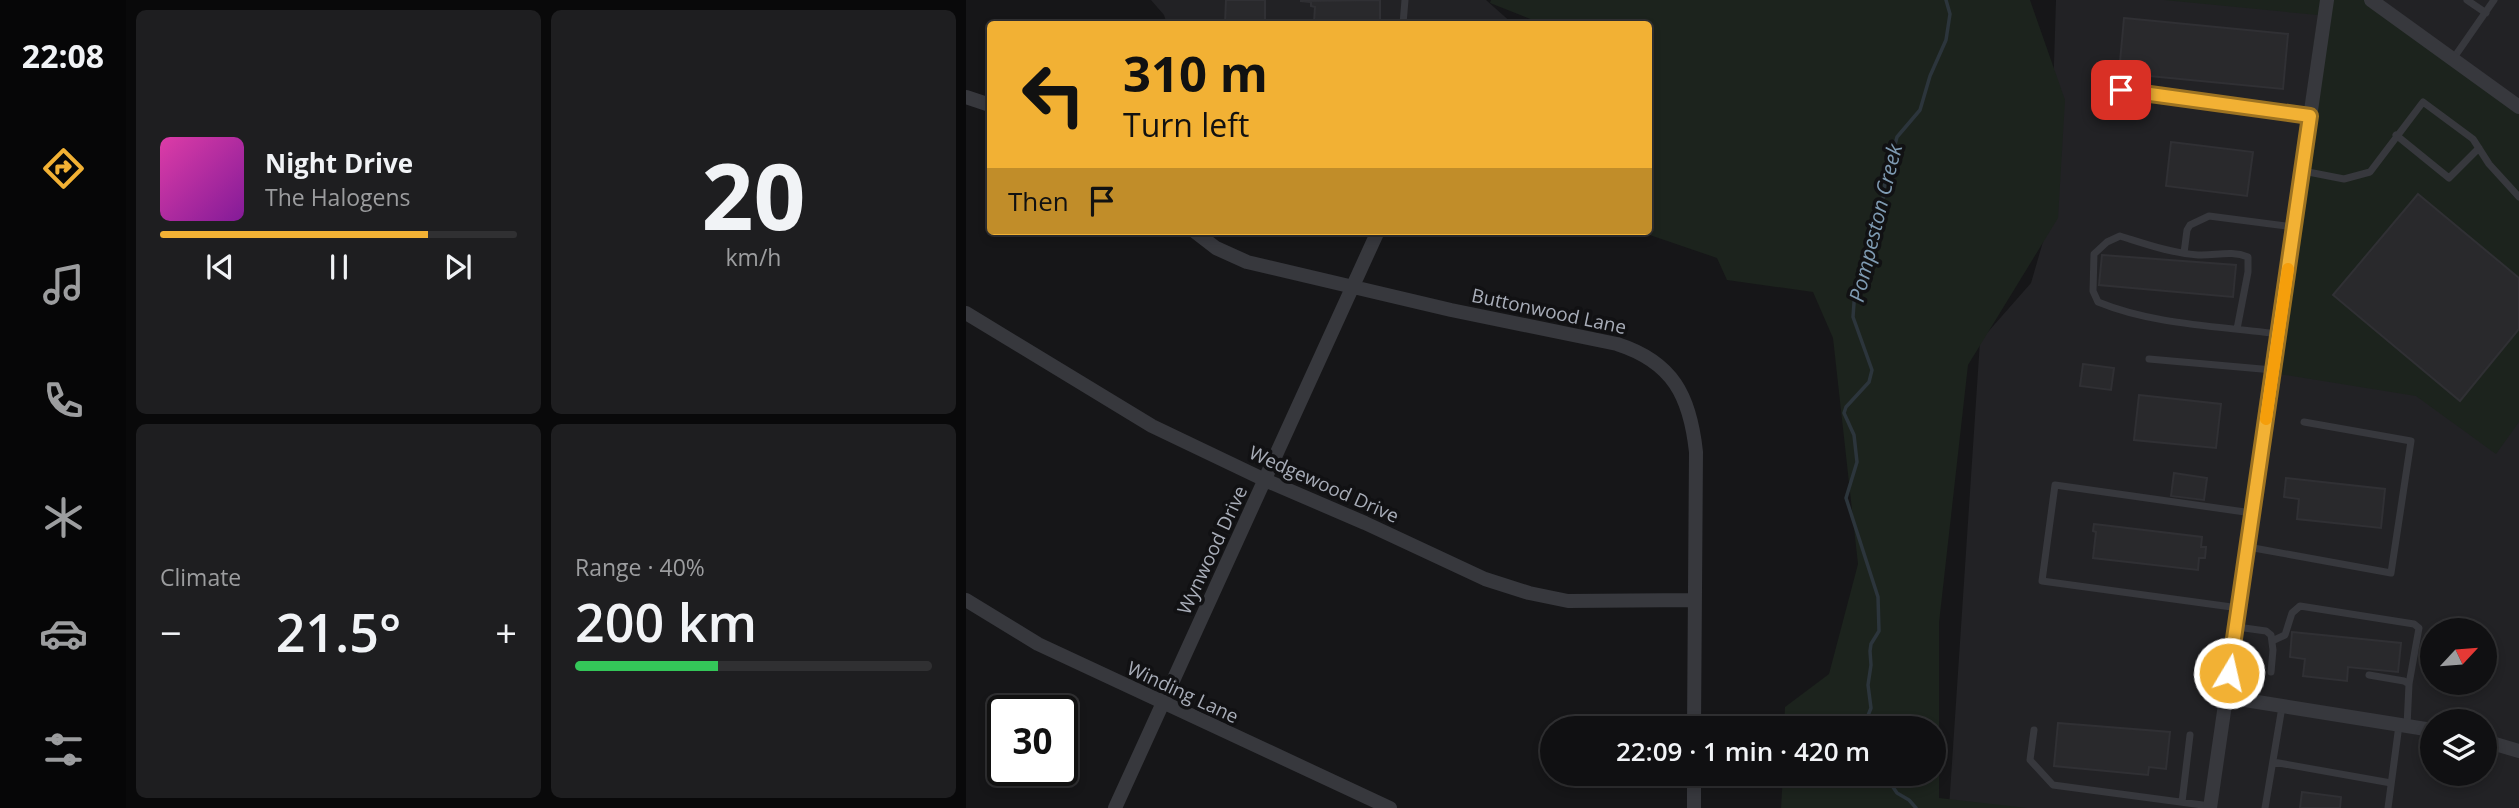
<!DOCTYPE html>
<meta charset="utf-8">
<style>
body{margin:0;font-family:"Open Sans",sans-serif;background:#1e1e20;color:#f1f3f6;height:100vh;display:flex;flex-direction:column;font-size:26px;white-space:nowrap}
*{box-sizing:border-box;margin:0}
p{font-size:23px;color:#9c9d9f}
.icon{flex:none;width:38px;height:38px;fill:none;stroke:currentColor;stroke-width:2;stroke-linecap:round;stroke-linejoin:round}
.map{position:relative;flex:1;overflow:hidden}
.panel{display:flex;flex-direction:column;gap:10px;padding:10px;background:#09090a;width:840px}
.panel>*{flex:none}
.guide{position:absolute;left:21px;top:21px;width:665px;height:214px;border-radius:7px;box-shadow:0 4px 10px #0003,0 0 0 2px #303032;background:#f2b134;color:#111;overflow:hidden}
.needle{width:46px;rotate:64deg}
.tools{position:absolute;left:1454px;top:618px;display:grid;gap:14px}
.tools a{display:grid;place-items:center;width:77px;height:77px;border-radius:50%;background:#101012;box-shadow:0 4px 10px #0003,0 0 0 2px #303032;font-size:35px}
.speed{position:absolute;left:21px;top:695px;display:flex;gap:14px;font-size:35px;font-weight:700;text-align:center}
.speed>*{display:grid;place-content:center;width:91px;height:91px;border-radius:50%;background:#101012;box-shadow:0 4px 10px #0003,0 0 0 2px #303032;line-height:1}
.speed .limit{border:4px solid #111;border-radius:10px;background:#fff;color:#111}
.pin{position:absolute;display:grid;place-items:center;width:60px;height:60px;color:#fff;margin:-30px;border-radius:14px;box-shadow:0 4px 10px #0006}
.me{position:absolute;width:77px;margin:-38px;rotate:9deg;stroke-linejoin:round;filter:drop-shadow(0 0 5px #0008)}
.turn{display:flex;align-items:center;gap:24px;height:147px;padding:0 21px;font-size:32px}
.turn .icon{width:91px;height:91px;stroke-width:2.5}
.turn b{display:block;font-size:49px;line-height:60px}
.then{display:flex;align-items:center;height:66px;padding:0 21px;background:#0003;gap:14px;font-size:26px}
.big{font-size:52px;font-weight:600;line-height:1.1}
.panel .tile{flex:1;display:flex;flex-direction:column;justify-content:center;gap:10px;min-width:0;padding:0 24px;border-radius:10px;background:#1e1e20}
.panel .dial{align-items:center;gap:0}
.dial b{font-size:91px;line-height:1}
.song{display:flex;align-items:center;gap:21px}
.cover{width:84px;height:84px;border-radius:10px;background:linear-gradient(135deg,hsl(320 70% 55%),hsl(290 70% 35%))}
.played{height:7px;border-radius:4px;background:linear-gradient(90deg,#f2b134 75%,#303032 75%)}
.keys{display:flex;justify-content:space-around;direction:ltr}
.heat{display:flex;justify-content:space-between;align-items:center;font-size:38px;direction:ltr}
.charge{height:10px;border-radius:5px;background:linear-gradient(90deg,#34c759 40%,#303032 0)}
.panel .tiles{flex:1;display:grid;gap:10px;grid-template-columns:repeat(2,1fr)}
.trip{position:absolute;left:574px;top:716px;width:406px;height:70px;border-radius:35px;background:#101012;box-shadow:0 4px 10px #0003,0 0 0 2px #303032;font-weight:600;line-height:70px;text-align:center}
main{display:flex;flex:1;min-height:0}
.tabs{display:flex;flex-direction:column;width:126px;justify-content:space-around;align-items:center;background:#060607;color:#9c9d9f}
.tabs .icon{width:49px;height:49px}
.tabs .selected{color:#f2b134}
.tabs b{font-size:32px;color:#f1f3f6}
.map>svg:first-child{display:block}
</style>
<main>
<nav class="tabs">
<b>22:08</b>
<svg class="icon selected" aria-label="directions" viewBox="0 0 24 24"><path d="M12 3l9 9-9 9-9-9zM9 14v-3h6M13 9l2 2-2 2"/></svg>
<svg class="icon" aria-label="music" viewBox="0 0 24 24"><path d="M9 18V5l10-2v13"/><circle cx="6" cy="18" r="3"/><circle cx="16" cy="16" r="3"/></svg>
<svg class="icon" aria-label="phone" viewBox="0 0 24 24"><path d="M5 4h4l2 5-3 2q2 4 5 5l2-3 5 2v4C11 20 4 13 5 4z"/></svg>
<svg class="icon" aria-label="climate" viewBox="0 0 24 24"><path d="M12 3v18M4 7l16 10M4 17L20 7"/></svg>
<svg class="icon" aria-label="car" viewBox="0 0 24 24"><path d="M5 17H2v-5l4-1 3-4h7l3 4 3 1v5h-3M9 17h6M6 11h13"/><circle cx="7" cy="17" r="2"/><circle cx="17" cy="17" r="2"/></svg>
<svg class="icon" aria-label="filters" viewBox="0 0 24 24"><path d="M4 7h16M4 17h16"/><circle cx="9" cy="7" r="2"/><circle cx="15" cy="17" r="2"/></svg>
</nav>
<section class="panel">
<div class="tiles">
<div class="tile">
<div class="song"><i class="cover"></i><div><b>Night Drive</b><p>The Halogens</p></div></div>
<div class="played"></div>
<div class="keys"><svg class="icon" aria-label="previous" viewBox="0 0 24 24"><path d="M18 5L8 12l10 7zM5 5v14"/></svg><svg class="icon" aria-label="pause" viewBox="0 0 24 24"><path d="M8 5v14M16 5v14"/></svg><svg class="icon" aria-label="next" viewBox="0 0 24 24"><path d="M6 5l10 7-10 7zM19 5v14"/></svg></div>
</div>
<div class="tile dial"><b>20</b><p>km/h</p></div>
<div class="tile"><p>Climate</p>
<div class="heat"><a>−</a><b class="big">21.5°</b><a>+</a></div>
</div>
<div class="tile"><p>Range · 40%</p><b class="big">200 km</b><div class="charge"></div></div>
</div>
</section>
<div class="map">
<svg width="1553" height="808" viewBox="0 0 1553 808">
<rect width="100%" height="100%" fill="#161618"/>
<path fill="#222225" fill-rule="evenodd" d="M185,0H520L547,24H201L198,15Z
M1090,0H1553V808H983L1014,341L1065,283L1083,221ZM1466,630H1519V682H1466ZM1466,721H1519V774H1466Z"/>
<path fill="#1c231d" d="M525,0H1064L1099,100L1092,218L1002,365L973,623V798L1061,808H815L817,774H968V728H818L819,707L863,674L892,564L867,338L847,292L761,280L751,258L672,231H682V24H577L524,3Z
M1198,0H1406L1553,102V422L1530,454L1450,396L1301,372L1352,15Z"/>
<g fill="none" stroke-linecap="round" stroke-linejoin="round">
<path stroke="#2c353c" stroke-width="3.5" d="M897,728L905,708L902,685L905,665L904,651L905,644L913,631L912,597L880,498L891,462L888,435L878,413L880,407L903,382L906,370L887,317L889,289L914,222L919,182L931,137L954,110L964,76L980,40L984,14L980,0
M918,774L931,793L943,800L950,808"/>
</g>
<path fill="#29292c" stroke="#303034" stroke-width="2" d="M260,0H299V24H259Z
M414,0V23L348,22L349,7L345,6V2L334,1Z
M1158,18L1322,34L1317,89L1153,73Z
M1205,142L1287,152L1281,196L1200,186Z
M1452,194L1553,278V329L1494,401L1367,295Z
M1136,255L1270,265L1267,297L1133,285Z
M1117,364L1148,368L1145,390L1114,386Z
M1173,395L1255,404L1250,448L1168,440Z
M1208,473L1241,478L1238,500L1205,496Z
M1320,478L1419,489L1415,528L1331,519L1333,499L1318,497Z
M1128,524L1236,537L1235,547H1240L1239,558H1233L1232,570L1127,558L1130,532L1127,531Z
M1326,632L1435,643L1432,672L1382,667L1381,681L1337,676L1339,659L1324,657Z
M1092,723L1204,732L1200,769L1183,767L1182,775L1088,766Z
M1336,792L1375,797L1374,808H1334Z"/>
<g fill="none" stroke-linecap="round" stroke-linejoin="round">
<path stroke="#37383d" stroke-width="7" d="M1501,0L1520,13
M437,24L439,0
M1487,59L1528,0
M1155,90L1344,116
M1430,135L1483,178L1513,148
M1337,171L1378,179L1404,172L1457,102L1507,139L1523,164L1553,197
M1218,253L1221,230L1224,225L1243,216L1328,227
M1271,329L1282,272V257C1265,250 1249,256 1232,255C1205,253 1180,244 1154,236L1141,242L1128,254L1127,291L1132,302C1188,325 1253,326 1312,334
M1183,359L1307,370
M1282,547L1425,573L1445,441L1338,422
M1273,608L1076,581L1089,485L1286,513
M1271,627L1300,631L1305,635L1307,650L1305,672
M1306,641L1319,635L1326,613L1334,606L1448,624L1453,628L1443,684
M1403,675L1438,681L1443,684L1441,726
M1068,730L1064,760L1087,785L1244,806
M1307,762L1425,783
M1216,802L1224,735
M1299,808L1316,707
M1422,808L1433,725"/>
<path stroke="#37383d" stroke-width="14" d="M1405,0L1553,107
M0,97L24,105
M228,231L250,248L281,262L485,310L651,344C707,362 724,396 730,452L728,728
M0,313L186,426L299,480L399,523L519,579L563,593L602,601L729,600
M0,600L72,644L424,808
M1260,697L1466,730
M1519,741L1553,751
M149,808L412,231
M728,808V774
M1244,808L1361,0"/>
</g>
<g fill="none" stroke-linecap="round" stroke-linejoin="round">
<g stroke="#9d7322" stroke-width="18">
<path id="route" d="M1155,90L1344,116L1263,673"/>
</g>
<use href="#route" stroke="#f2b134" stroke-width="12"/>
<path stroke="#f59e0b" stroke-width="12" d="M1300,419L1322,269"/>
</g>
<g text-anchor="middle" stroke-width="7" stroke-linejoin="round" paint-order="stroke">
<g font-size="19" fill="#a8adb8" stroke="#111113">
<text transform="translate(583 311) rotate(12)" y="7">Buttonwood Lane</text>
<text transform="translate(358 484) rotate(24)" y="7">Wedgewood Drive</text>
<text transform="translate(246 550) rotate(-65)" y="7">Wynwood Drive</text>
<text transform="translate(217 692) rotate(25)" y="7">Winding Lane</text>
</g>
<g font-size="21" font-style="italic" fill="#7f9bb3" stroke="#111113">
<text transform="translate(910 223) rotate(-76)" y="7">Pompeston Creek</text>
</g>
</g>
</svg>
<div class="tools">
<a><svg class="needle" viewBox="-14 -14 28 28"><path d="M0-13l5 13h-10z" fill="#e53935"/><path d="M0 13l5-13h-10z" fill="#9c9d9f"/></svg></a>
<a><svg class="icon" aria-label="layers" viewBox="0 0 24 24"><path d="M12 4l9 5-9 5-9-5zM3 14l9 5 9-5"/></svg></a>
</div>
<div class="speed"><div class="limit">30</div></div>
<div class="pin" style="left:1155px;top:90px;background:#d93025"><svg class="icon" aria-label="arrive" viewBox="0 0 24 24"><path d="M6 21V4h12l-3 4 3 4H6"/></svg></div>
<svg class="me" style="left:1263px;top:673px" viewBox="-20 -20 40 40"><circle r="17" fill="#f2b134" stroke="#fff" stroke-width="3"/><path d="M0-11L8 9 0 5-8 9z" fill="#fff"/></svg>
<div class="trip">22:09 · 1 min · 420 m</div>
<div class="guide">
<div class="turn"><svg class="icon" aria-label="left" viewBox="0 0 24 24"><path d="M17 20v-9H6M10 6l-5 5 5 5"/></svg><div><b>310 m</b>Turn left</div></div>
<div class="then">Then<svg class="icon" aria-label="arrive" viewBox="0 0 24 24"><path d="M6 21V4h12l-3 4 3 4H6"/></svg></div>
</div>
</div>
</main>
